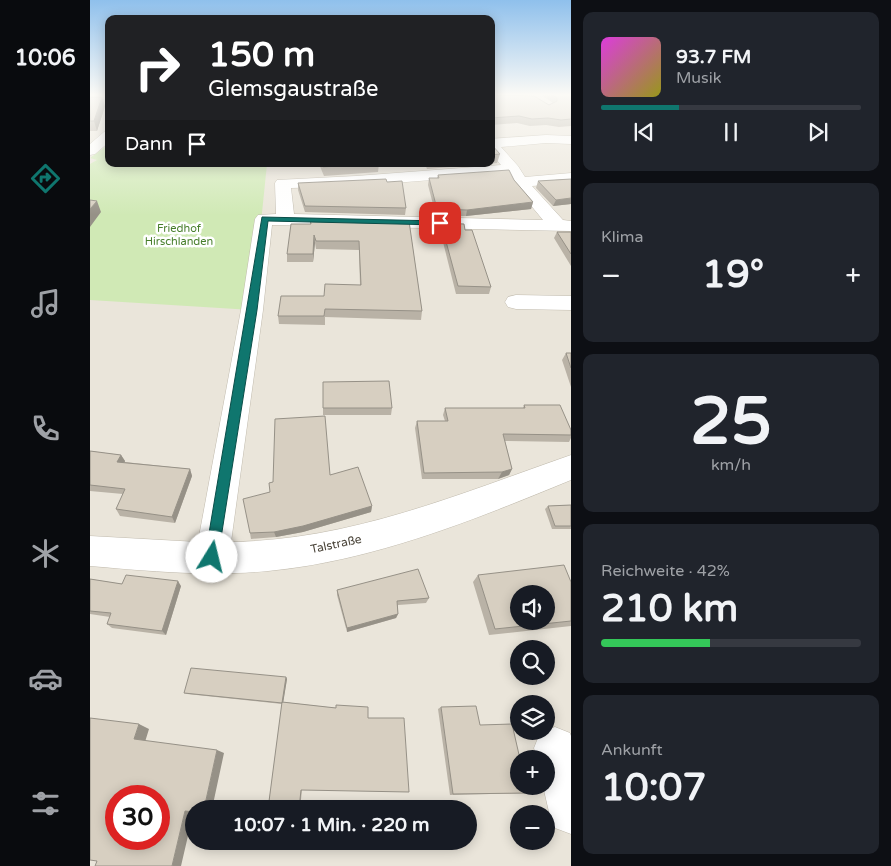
<!DOCTYPE html>
<html lang="de">
<meta charset="utf-8">
<style>
body{margin:0;font-family:"Varela Round",sans-serif;background:#20242c;color:#f1f3f6;height:100vh;display:flex;flex-direction:column;font-size:19px;white-space:nowrap}
*{box-sizing:border-box;margin:0}
p{font-size:16px;color:#9ea1a6}
.icon{flex:none;width:28px;height:28px;fill:none;stroke:currentColor;stroke-width:2;stroke-linecap:round;stroke-linejoin:round}
.map{position:relative;flex:1;overflow:hidden}
.panel{display:flex;flex-direction:column;gap:12px;padding:12px;background:#0d0f14;width:320px}
.panel>*{flex:none}
.guide{position:absolute;left:15px;top:15px;width:390px;height:152px;border-radius:10px;box-shadow:0 2px 12px #0003;background:#202124;color:#fff;overflow:hidden}
.controls{position:absolute;left:420px;top:585px;display:grid;gap:10px}
.controls a{display:grid;place-items:center;width:45px;height:45px;border-radius:50%;background:#171b24;box-shadow:0 2px 12px #0003;font-size:25px}
.speed{position:absolute;left:15px;top:785px;display:flex;gap:10px;font-size:25px;font-weight:700;text-align:center}
.speed>*{display:grid;place-content:center;width:65px;height:65px;border-radius:50%;background:#171b24;box-shadow:0 2px 12px #0003;line-height:1}
.speed .limit{border:8px solid #d22;background:#fff;color:#111}
.pin{position:absolute;display:grid;place-items:center;width:42px;height:42px;color:#fff;margin:-21px;border-radius:10px;box-shadow:0 2px 8px #0006}
.me{position:absolute;width:55px;margin:-28px;rotate:9deg;stroke-linejoin:round;filter:drop-shadow(0 0 4px #0008)}
.turn{display:flex;align-items:center;gap:18px;height:105px;padding:0 20px;font-size:22px}
.turn .icon{width:65px;height:65px;stroke-width:2.5}
.turn b{display:block;font-size:35px;line-height:42px}
.then{display:flex;align-items:center;height:48px;padding:0 20px;background:#0003;gap:10px;font-size:19px}
.big{font-size:38px;font-weight:800;line-height:1.1}
.panel .card{flex:1;display:flex;flex-direction:column;justify-content:center;gap:8px;min-width:0;padding:0 18px;border-radius:10px;background:#20242c}
.panel .dial{align-items:center;gap:0}
.dial b{font-size:65px;line-height:1}
.song{display:flex;align-items:center;gap:15px}
.cover{width:60px;height:60px;border-radius:8px;background:linear-gradient(135deg,hsl(300 70% 55%),hsl(60 70% 35%))}
.played{height:5px;border-radius:2px;background:linear-gradient(90deg,#0f766e 30%,#363941 30%)}
.keys{display:flex;justify-content:space-around;direction:ltr}
.heat{display:flex;justify-content:space-between;align-items:center;font-size:28px;direction:ltr}
.charge{height:8px;border-radius:4px;background:linear-gradient(90deg,#34c759 42%,#363941 0)}
.trip{position:absolute;left:95px;top:800px;width:292px;height:50px;border-radius:25px;background:#171b24;box-shadow:0 2px 12px #0003;font-weight:800;line-height:50px;text-align:center}
main{display:flex;flex:1;min-height:0}
.tabs{display:flex;flex-direction:column;width:90px;justify-content:space-around;align-items:center;background:#090b0e;color:#9ea1a6}
.tabs .icon{width:35px;height:35px}
.tabs .selected{color:#0f766e}
.tabs b{font-size:22px;color:#f1f3f6}
.map>svg:first-child{display:block}
</style>
<main>
<nav class="tabs">
<b>10:06</b>
<svg class="icon selected" aria-label="directions" viewBox="0 0 24 24"><path d="M12 3l9 9-9 9-9-9zM9 14v-3h6M13 9l2 2-2 2"/></svg>
<svg class="icon" aria-label="music" viewBox="0 0 24 24"><path d="M9 18V5l10-2v13"/><circle cx="6" cy="18" r="3"/><circle cx="16" cy="16" r="3"/></svg>
<svg class="icon" aria-label="phone" viewBox="0 0 24 24"><path d="M5 4h4l2 5-3 2q2 4 5 5l2-3 5 2v4C11 20 4 13 5 4z"/></svg>
<svg class="icon" aria-label="climate" viewBox="0 0 24 24"><path d="M12 3v18M4 7l16 10M4 17L20 7"/></svg>
<svg class="icon" aria-label="car" viewBox="0 0 24 24"><path d="M5 17H2v-5l4-1 3-4h7l3 4 3 1v5h-3M9 17h6M6 11h13"/><circle cx="7" cy="17" r="2"/><circle cx="17" cy="17" r="2"/></svg>
<svg class="icon" aria-label="filters" viewBox="0 0 24 24"><path d="M4 7h16M4 17h16"/><circle cx="9" cy="7" r="2"/><circle cx="15" cy="17" r="2"/></svg>
</nav>
<div class="map">
<svg width="481" height="866" viewBox="0 0 481 866">
<rect width="100%" height="100%" fill="#f6f3ec"/>
<path fill="#eae5da" fill-rule="evenodd" d="M0,94L19,96V164H401V94H481V866H0ZM429,594H456V621H429ZM429,649H456V676H429ZM429,704H456V731H429ZM429,759H456V786H429ZM26,796H69V839H26ZM104,809H379V841H104ZM429,814H456V841H429Z"/>
<path fill="#d0e9b5" d="M19,144V164H177L162,310L0,300V164L7,160L0,158Z"/>
<g fill="none" stroke-linecap="round" stroke-linejoin="round">
<g stroke="#c1bbae" stroke-width="1">
<path id="minor" d="M0,94H19V100L0,97Z
M19,131V142L5,154L0,155V144L14,132Z
M456,135L481,136V144L456,143L411,147L428,166L435,177L481,173V183L442,186L473,220L481,221V231L182,225L173,310L141,542C262,540 369,494 481,455V480C384,520 283,561 178,571C119,577 59,571 0,566V536L108,542L151,310L165,219L168,215L186,214L185,183L187,180L266,176L411,165L401,153V139ZM418,174L424,185L453,220L204,214L201,188L266,186Z
M426,295L481,296V310L426,309L418,307L415,302L418,297Z
M465,727L480,733L481,736V834L465,828L459,812L453,786H456V759H447L444,748L450,733Z"/>
</g>
<use href="#minor" fill="#fff" fill-rule="evenodd"/>
</g>
<path fill="#b9b2a6" d="M401,94L403,95L459,105L463,103L450,94H481V126L469,127L456,125L440,126L427,123L401,125Z
M0,97L15,106L7,131H0Z
M401,144L410,154L407,163L337,169L335,164H401Z
M229,164H289L288,172L234,176Z
M348,175L424,180L443,202L441,209L376,216H346L338,185L339,178H347Z
M481,179V204L463,206L446,188L448,181Z
M208,183L316,208L315,215L215,212L208,190Z
M220,219L319,221L332,311L331,320L235,317V325L189,324L188,316L234,296L270,285L269,250L226,249L225,243L223,262H197V254L220,224Z
M351,223L375,230L401,287L399,294H366L350,230Z
M467,232H481V266L464,238Z
M476,353H481V387L472,360Z
M233,382L302,408L301,415H233Z
M434,405L481,430V438L479,442L415,441L422,469L419,475L408,479H332L325,428L327,421H355L353,415L355,408H433Z
M0,451L31,455L35,461V462L100,469L102,476L85,523L30,516L26,509L33,494L0,491Z
M240,475L282,506L281,512L213,532L186,537L161,539L160,533L180,492Z
M481,505V529H462L455,509L458,506Z
M388,575L481,582V626L399,635L383,582Z
M0,579L32,584L91,586L76,635L22,628L17,624L20,617L0,614Z
M247,590L339,598L336,603L308,605V614L306,618L257,632L247,595Z
M196,677L197,679L193,702L246,708L278,707L212,790L210,809H178L192,704L97,694L94,693Z
M351,707L390,725L437,793L360,795L348,709Z"/>
<path fill="#969187" d="M12,97L15,106L7,131L4,121Z
M481,198V204L463,206L466,200Z
M7,201L11,212L0,227V209Z
M443,202L441,209L376,216L377,210Z
M224,235L225,243L223,262V254Z
M31,455L35,461L32,468L27,462Z
M100,469L102,476L85,523L82,517Z
M422,469L419,475L408,479L412,472Z
M282,506L281,512L213,532L186,537L184,532Z
M88,581L91,586L76,635L72,631Z
M308,614L306,618L257,632V628Z
M196,677L197,679L193,704L192,703Z
M49,724L59,729L55,742L44,739Z
M127,750L134,753L122,809H114Z
M104,810L91,866H82L95,811Z"/>
<path fill="#d7cfc1" stroke="#969187" fill-rule="evenodd" d="M401,94L403,95L444,96L459,105L467,101V98L461,94H481V119L471,120L458,118L442,119L429,116L401,118Z
M0,97H12L4,121H0Z
M401,144L410,154L401,155Z
M232,164H281L233,167Z
M419,170L424,180L443,202L377,210L347,209L339,178H349L348,175Z
M296,179L297,182L312,181L316,208L215,206L208,183Z
M481,179V198L466,200L448,181Z
M0,200L7,201L0,209Z
M220,219L319,221L332,311L235,309L234,316H188L191,296H234L235,284L271,285L269,241H226L224,235L223,254H197L201,224H221Z
M351,223L374,224L375,230H382L401,287L368,286Z
M467,232H481V254Z
M476,353H481V368Z
M299,381L302,408H233V382Z
M434,405H470L481,430V435L413,434L422,469L412,472L334,473L327,421H358L355,408H435Z
M235,416L240,475L268,467L282,506L213,526L184,532L160,533L153,499L180,492L179,483L183,482L185,419Z
M0,451L31,455L27,462L100,469L82,517L26,509L35,489L0,485Z
M481,505V526H465L458,506Z
M474,565L481,582V621L405,629L388,575ZM429,594H456V621H429Z
M328,569L339,598L307,601L308,614L257,628L247,590Z
M36,575L88,581L72,631L17,624L21,613L0,611V579L32,584Z
M101,668L196,677L192,703L94,693Z
M192,702L246,708V705L278,707V718H314L319,792L211,790L209,809H178Z
M386,706L390,725L422,724L430,759H429V786H436L437,793L363,794L351,707Z
M0,718L49,724L44,739L127,750L114,809H104V812L95,811L82,866H5L7,861L0,860ZM26,796H69V839H26Z
M175,841H206L205,845Z"/>
<linearGradient id="sky" x2="0" y2="1"><stop stop-color="#8fc0ec"/><stop offset="0.44" stop-color="#fbfaf6"/><stop offset="1" stop-color="#fbfaf6" stop-opacity="0"/></linearGradient>
<rect width="481" height="215" fill="url(#sky)"/>
<path fill="#0f766e" stroke="#0a4d48" d="M172,217L350,221L353,223L350,225L178,221L167,310L128,557L126,561L122,563L117,561L115,557Z"/>
<g text-anchor="middle" stroke-width="5" stroke-linejoin="round" paint-order="stroke">
<g font-size="11" fill="#477e2b" stroke="#fff">
<text x="89" y="232">Friedhof<tspan x="89" dy="13">Hirschlanden</tspan></text>
</g>
<g font-size="12" fill="#4a4439" stroke="#fff">
<text transform="translate(246 544) rotate(-12)" y="4">Talstraße</text>
</g>
</g>
</svg>
<div class="controls">
<a><svg class="icon" aria-label="sound" viewBox="0 0 24 24"><path d="M4 9h4l5-4v14l-5-4H4zM17 9q2 3 0 6"/></svg></a>
<a><svg class="icon" aria-label="search" viewBox="0 0 24 24"><circle cx="10" cy="10" r="6"/><path d="M15 15l6 6"/></svg></a>
<a><svg class="icon" aria-label="layers" viewBox="0 0 24 24"><path d="M12 4l9 5-9 5-9-5zM3 14l9 5 9-5"/></svg></a>
<a>+</a>
<a>−</a>
</div>
<div class="speed"><div class="limit">30</div></div>
<div class="pin" style="left:350px;top:223px;background:#d93025"><svg class="icon" aria-label="arrive" viewBox="0 0 24 24"><path d="M6 21V4h12l-3 4 3 4H6"/></svg></div>
<svg class="me" style="left:122px;top:557px" viewBox="-20 -20 40 40"><circle r="19" fill="#fff"/><path d="M0-13L10 11 0 6-10 11z" fill="#0f766e"/></svg>
<div class="trip">10:07 · 1 Min. · 220 m</div>
<div class="guide">
<div class="turn"><svg class="icon" aria-label="right" viewBox="0 0 24 24"><path d="M7 20v-9h11M14 6l5 5-5 5"/></svg><div><b>150 m</b>Glemsgaustraße</div></div>
<div class="then">Dann<svg class="icon" aria-label="arrive" viewBox="0 0 24 24"><path d="M6 21V4h12l-3 4 3 4H6"/></svg></div>
</div>
</div>
<section class="panel">
<div class="card">
<div class="song"><i class="cover"></i><div><b>93.7 FM</b><p>Musik</p></div></div>
<div class="played"></div>
<div class="keys"><svg class="icon" aria-label="previous" viewBox="0 0 24 24"><path d="M18 5L8 12l10 7zM5 5v14"/></svg><svg class="icon" aria-label="pause" viewBox="0 0 24 24"><path d="M8 5v14M16 5v14"/></svg><svg class="icon" aria-label="next" viewBox="0 0 24 24"><path d="M6 5l10 7-10 7zM19 5v14"/></svg></div>
</div>
<div class="card"><p>Klima</p>
<div class="heat"><a>−</a><b class="big">19°</b><a>+</a></div>
</div>
<div class="card dial"><b>25</b><p>km/h</p></div>
<div class="card"><p>Reichweite · 42%</p><b class="big">210 km</b><div class="charge"></div></div>
<div class="card"><p>Ankunft</p><b class="big">10:07</b></div>
</section>
</main>
